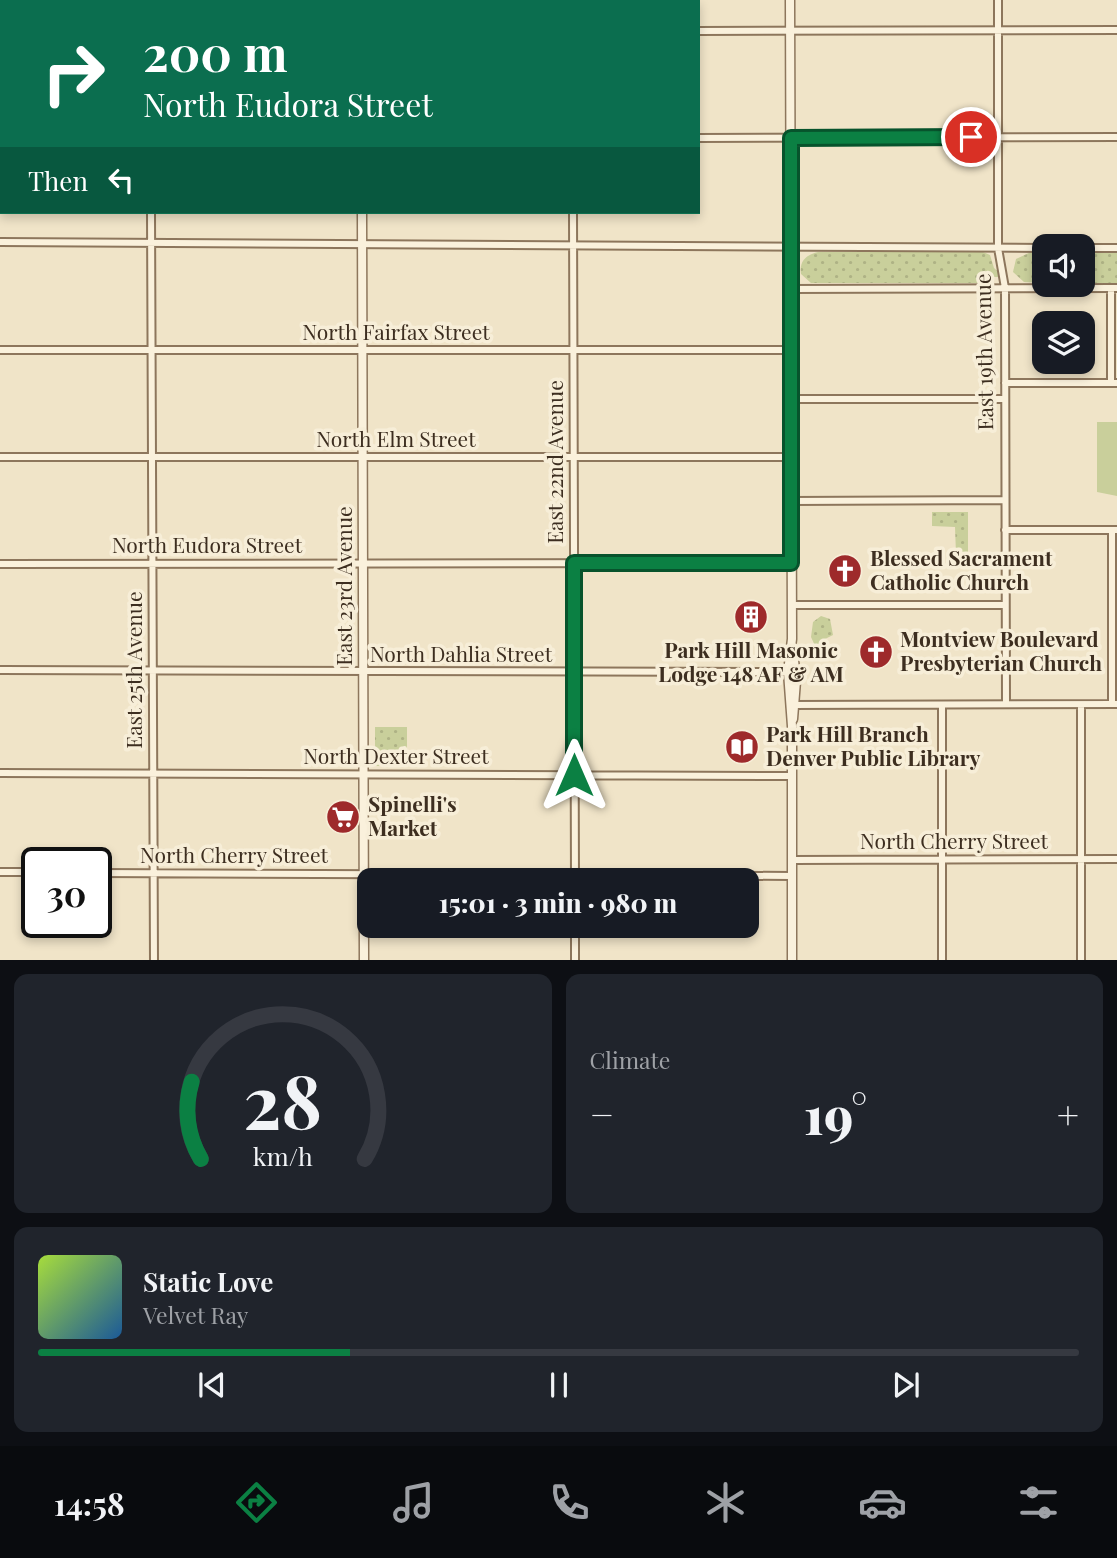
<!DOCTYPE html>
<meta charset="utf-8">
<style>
body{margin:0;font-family:"Playfair Display",serif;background:#20242c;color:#f1f3f6;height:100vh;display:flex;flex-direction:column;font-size:26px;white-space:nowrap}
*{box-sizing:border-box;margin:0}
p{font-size:23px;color:#9ea1a6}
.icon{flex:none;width:38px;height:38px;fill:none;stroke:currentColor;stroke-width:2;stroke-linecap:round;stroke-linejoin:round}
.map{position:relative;height:960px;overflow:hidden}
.drawer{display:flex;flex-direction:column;gap:14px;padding:14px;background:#0d0f14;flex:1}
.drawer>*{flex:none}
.hud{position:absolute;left:0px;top:0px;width:700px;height:214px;box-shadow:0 4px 10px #0003;background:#0b6e4f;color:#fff;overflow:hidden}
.tools{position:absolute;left:1032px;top:234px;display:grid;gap:14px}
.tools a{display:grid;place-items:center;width:63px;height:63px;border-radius:14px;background:#171b24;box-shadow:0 4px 10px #0003;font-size:35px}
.speed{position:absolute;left:21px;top:847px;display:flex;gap:14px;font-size:35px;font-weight:700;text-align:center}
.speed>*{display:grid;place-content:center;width:91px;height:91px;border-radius:50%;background:#171b24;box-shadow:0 4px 10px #0003;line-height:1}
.speed .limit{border:4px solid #111;border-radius:10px;background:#fff;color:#111}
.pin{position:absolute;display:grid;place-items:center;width:60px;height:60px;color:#fff;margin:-30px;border:4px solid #fff;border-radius:50%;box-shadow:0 2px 7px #0007}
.me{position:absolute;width:77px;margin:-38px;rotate:0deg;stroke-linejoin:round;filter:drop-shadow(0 0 5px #0008)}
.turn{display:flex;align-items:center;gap:24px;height:147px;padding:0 28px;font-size:32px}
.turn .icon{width:91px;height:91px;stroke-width:2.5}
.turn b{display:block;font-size:49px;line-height:60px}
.then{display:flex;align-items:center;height:66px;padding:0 28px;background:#0003;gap:14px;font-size:26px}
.big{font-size:52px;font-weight:800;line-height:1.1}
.drawer .widget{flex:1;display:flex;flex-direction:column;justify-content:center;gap:10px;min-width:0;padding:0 24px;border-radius:14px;background:#20242c}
.drawer .dial{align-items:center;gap:0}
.dial svg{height:182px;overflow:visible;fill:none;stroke:#363941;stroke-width:7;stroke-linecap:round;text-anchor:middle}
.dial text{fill:#f1f3f6;stroke:none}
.song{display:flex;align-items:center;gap:21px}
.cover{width:84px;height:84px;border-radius:10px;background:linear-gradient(135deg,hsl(80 70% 55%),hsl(210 70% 35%))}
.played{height:7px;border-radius:4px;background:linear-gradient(90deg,#0b8043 30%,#363941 30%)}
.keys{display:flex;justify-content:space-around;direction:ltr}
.heat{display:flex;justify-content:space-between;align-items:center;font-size:38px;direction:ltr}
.drawer .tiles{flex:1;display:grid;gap:14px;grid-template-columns:1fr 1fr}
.widget:last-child{grid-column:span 2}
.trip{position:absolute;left:357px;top:868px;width:402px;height:70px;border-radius:14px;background:#171b24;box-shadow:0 4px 10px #0003;font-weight:800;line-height:70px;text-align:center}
.tabs{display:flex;height:112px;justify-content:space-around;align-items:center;background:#090b0e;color:#9ea1a6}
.tabs .icon{width:49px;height:49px}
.tabs .active{color:#0b8043}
.tabs b{font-size:32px;color:#f1f3f6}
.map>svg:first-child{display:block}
</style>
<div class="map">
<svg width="1117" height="960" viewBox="0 0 1117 960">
<defs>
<pattern id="park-dots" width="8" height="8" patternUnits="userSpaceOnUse" patternTransform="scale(1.75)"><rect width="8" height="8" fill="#c9cf9b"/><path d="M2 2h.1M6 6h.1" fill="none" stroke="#aeb285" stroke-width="1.8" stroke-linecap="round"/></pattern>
</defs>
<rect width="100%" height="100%" fill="#f0e4c8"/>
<path fill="url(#park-dots)" d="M1083,251H1117V283H1083Z
M818,252H983L990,255L994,268L1004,277H991L979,283H811L801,274C799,261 806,255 818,252Z
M1031,252H1045V283L1024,282L1013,272L1016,259Z
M932,512H968V554H956L955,527L932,526Z
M821,616L830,619L833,635L825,639L823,649L816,648L811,637L813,622Z
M375,727H407V766H375Z"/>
<path fill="#c9cf9b" d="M1097,422H1117V496L1097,492Z"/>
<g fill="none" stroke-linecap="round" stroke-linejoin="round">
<g stroke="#8d765c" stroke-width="10">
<path id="minor" d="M150,0V2
M573,0V2
M998,0V248L1005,288L1006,704
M0,31H2
M698,31L1117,30
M0,135H2
M698,138L1117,137
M151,212L154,960
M573,212L575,880
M0,242L1045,248
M1083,248H1117
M791,289L1117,288
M0,350H791
M1005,383H1117
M1111,383V288
M791,399H1005
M0,457H791
M791,501L1005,500
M1005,530H1117
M0,564L791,563
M792,605H1005
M0,670L793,672
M1112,704V530
M790,705L1117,704
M942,705V960
M0,773L792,776
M792,860L1117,859
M0,872H37
M96,873L792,876
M575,926V960
M1081,960V705"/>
</g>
<g stroke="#8d765c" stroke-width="11">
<path id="tertiary" d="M361,0V2
M790,0L792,639L788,672L792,726V960
M362,212L364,960
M793,719L796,681L793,649"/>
</g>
<use href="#minor" stroke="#faf1dc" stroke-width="6"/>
<use href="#tertiary" stroke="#faf1dc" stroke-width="8"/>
</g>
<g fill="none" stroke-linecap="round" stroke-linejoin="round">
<g stroke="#07532c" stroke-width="18">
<path id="route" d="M574,775V563H791V138L971,137"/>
</g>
<use href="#route" stroke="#0b8043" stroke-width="12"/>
</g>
<defs>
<g id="church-disc" transform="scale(1.75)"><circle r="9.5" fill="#9e2a2b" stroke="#f7eed8"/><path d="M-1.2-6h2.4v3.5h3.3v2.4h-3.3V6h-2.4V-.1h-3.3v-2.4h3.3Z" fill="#fff"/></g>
<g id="building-disc" transform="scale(1.75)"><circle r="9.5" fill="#9e2a2b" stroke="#f7eed8"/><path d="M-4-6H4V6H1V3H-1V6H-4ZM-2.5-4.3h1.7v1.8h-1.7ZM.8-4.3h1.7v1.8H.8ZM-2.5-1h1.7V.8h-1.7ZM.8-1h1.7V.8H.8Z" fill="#fff"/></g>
<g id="library-disc" transform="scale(1.75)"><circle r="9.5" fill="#9e2a2b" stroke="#f7eed8"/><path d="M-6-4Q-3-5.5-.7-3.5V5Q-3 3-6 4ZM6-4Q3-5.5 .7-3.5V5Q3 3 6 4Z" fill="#fff"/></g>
<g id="supermarket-disc" transform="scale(1.75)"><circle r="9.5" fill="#9e2a2b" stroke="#f7eed8"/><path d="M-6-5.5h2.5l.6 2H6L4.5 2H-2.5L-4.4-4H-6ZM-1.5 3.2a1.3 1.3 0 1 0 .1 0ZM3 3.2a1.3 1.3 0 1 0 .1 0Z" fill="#fff"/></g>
</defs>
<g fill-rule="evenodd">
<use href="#church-disc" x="845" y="571"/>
<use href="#building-disc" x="751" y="617"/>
<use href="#church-disc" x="876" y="652"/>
<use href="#library-disc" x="742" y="747"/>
<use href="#supermarket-disc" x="343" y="817"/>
</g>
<g text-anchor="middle" stroke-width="7" stroke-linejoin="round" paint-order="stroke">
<g font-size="21" fill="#3d2e20" stroke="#f7eed8">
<text x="396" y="340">North Fairfax Street</text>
<text transform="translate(985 352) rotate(-91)" y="7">East 19th Avenue</text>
<text x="396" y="447">North Elm Street</text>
<text transform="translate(556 462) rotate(-90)" y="7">East 22nd Avenue</text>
<text x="207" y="553">North Eudora Street</text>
<text transform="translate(345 586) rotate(-90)" y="7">East 23rd Avenue</text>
<text x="461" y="662">North Dahlia Street</text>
<text transform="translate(135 670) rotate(-90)" y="7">East 25th Avenue</text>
<text x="396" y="764">North Dexter Street</text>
<text x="954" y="849">North Cherry Street</text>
<text x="234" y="863">North Cherry Street</text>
</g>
<g font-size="21" font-weight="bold" fill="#3d2e20" stroke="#f7eed8" text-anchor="start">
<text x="870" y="566">Blessed Sacrament<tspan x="870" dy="24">Catholic Church</tspan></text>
<text x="900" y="647">Montview Boulevard<tspan x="900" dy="24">Presbyterian Church</tspan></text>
<text x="751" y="658" text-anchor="middle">Park Hill Masonic<tspan x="751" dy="24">Lodge 148 AF &amp; AM</tspan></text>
<text x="766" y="742">Park Hill Branch<tspan x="766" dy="24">Denver Public Library</tspan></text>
<text x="368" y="812">Spinelli's<tspan x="368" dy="24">Market</tspan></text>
</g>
</g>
</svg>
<div class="tools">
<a><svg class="icon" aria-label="sound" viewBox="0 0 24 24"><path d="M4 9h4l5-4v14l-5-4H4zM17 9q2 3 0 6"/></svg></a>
<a><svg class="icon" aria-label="layers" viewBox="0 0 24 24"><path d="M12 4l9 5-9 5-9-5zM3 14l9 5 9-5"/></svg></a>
</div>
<div class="speed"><div class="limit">30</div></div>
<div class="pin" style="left:971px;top:137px;background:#d93025"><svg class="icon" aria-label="arrive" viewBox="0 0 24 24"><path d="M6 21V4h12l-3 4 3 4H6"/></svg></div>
<svg class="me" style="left:574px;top:775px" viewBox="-20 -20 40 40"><path d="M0-17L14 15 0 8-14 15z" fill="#0b8043" stroke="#fff" stroke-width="4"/></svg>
<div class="trip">15:01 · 3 min · 980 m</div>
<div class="hud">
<div class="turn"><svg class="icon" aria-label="right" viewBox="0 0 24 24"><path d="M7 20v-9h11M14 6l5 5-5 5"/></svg><div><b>200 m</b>North Eudora Street</div></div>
<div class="then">Then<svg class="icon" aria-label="left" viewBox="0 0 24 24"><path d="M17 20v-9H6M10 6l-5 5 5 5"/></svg></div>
</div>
</div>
<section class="drawer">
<div class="tiles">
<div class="widget dial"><svg viewBox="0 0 100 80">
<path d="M14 69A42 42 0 1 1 86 69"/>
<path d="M14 69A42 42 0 0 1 10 35" stroke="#0b8043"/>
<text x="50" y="56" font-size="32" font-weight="700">28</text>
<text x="50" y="72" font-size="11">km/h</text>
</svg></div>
<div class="widget"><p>Climate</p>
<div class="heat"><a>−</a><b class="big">19°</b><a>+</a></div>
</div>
<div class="widget">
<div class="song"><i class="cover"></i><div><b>Static Love</b><p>Velvet Ray</p></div></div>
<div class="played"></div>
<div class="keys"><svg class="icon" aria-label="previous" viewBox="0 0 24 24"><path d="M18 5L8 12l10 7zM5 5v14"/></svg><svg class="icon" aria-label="pause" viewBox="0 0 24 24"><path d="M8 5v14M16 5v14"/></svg><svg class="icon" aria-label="next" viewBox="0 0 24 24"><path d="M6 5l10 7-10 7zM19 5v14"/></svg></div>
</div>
</div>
</section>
<nav class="tabs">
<b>14:58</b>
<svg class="icon active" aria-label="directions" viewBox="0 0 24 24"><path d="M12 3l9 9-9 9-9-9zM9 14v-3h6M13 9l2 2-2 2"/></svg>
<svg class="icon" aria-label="music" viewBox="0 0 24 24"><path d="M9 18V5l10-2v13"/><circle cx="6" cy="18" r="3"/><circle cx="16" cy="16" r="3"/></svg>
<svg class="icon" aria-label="phone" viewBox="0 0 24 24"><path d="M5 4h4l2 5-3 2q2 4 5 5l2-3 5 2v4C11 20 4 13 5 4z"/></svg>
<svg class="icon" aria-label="climate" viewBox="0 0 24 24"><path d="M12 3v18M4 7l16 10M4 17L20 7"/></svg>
<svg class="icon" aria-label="car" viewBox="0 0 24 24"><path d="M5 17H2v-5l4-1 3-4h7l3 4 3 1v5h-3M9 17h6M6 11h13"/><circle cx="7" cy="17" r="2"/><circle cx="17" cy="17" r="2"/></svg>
<svg class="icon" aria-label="filters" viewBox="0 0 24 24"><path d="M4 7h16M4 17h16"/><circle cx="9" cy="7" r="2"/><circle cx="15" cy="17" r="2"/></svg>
</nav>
